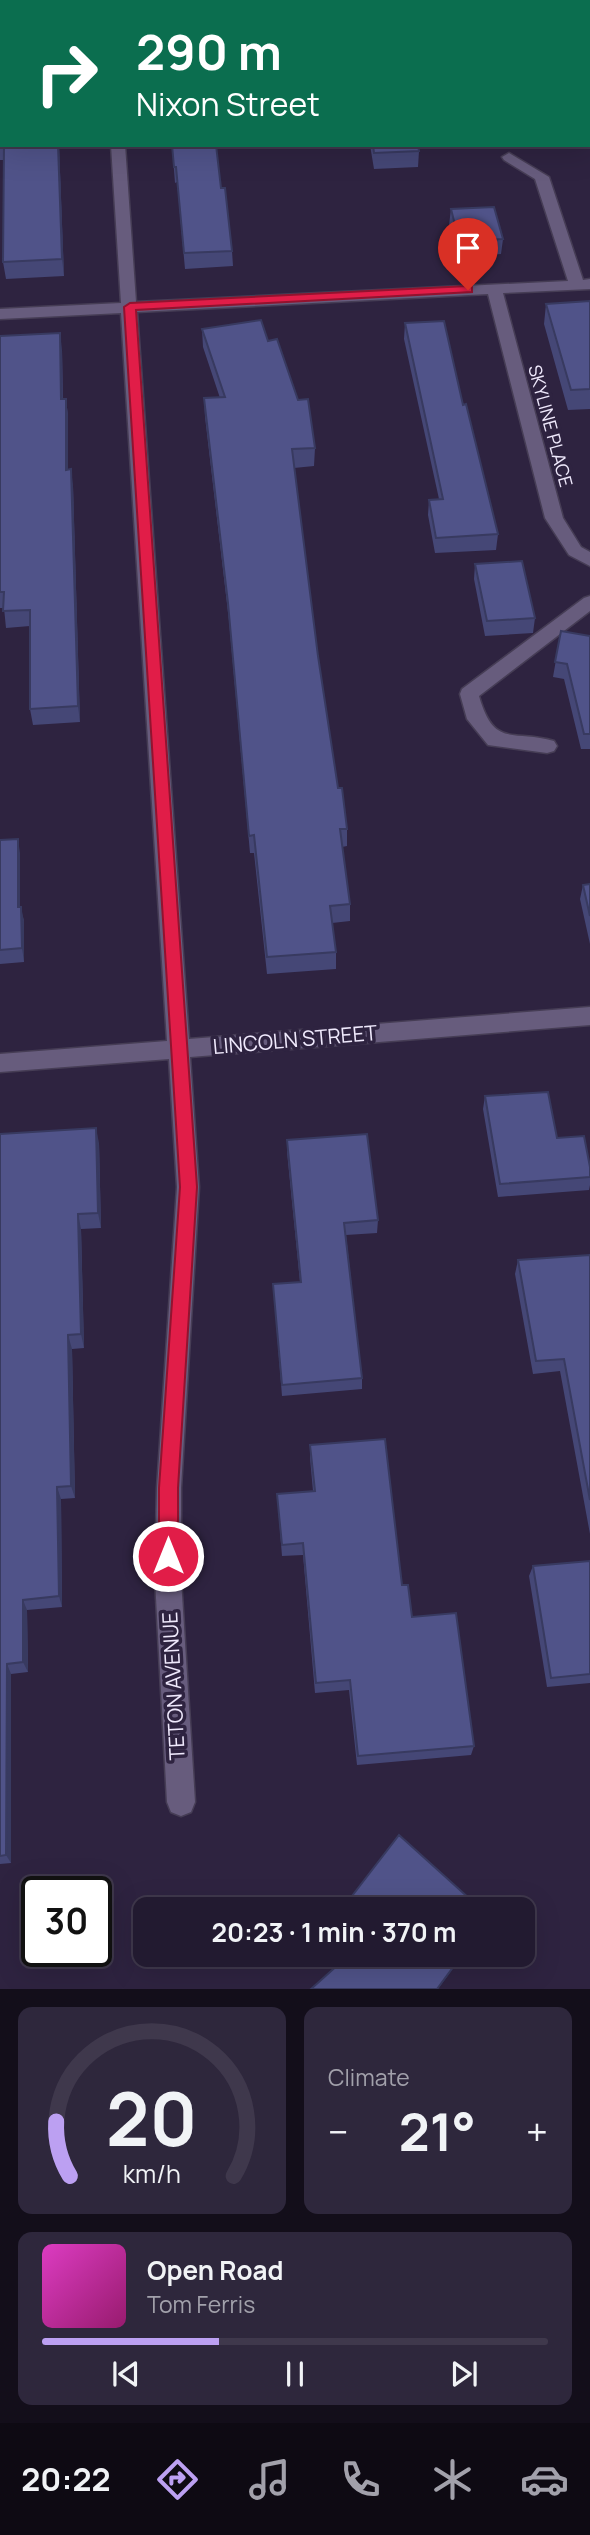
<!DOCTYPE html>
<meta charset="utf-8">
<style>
body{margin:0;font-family:Manrope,sans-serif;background:#2e273c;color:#f1f3f6;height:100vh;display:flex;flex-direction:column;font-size:26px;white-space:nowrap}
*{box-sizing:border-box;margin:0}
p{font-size:23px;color:#a2a1ab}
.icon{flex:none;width:38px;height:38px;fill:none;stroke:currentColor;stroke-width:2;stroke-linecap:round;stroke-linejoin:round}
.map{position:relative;height:1989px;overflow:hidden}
.sheet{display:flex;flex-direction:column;gap:18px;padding:18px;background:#130e1a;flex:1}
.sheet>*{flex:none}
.hud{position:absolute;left:0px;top:0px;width:592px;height:147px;box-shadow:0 7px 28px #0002,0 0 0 2px #3f384c;background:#0b6e4f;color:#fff;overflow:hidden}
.speed{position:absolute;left:21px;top:1876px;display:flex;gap:14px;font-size:35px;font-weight:700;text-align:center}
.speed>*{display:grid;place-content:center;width:91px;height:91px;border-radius:50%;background:#221a30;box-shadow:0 7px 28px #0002,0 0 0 2px #3f384c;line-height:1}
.speed .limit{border:4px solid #111;border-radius:10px;background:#fff;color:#111}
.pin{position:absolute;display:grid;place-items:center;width:60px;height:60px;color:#fff;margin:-72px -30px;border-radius:50% 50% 50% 0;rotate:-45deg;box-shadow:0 0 7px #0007}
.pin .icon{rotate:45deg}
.me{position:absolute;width:77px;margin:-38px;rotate:0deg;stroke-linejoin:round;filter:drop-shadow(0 0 5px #0008)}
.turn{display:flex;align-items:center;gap:24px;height:147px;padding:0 21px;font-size:32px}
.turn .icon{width:91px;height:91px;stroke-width:2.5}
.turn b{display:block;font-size:49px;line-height:60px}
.big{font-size:52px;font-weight:700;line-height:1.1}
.sheet .tile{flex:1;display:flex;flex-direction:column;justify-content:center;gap:10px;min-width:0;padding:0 24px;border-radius:14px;background:#2e273c}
.sheet .dial{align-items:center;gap:0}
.dial svg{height:182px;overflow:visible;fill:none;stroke:#3f384c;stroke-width:7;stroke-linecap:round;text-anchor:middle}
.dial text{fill:#f1f3f6;stroke:none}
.song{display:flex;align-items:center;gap:21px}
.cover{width:84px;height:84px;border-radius:10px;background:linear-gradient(135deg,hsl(310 70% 55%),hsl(320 70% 35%))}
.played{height:7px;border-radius:4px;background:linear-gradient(90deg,#bca0f2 35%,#3f384c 35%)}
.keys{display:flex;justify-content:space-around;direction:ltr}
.heat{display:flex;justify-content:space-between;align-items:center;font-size:38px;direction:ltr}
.sheet .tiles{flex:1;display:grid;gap:18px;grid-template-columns:1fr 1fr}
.tile:last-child{grid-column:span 2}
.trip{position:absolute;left:133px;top:1897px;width:402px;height:70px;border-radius:14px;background:#221a30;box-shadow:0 7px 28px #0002,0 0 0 2px #3f384c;font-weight:700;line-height:70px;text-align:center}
.dock{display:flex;height:112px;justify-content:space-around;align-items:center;background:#0e0a13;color:#a2a1ab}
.dock .icon{width:49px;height:49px}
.dock .active{color:#bca0f2}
.dock b{font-size:32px;color:#f1f3f6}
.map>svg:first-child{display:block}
</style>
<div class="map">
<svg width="590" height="1989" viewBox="0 0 590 1989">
<rect width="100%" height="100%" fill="#2e2340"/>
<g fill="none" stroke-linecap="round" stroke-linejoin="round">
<g stroke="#463d55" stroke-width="3">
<path id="service" d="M590,596V611L479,696C494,749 513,729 554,741L557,746L554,751L547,753L488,745L467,719L460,694L462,689L584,598Z"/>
</g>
<g stroke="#463d55" stroke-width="3">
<path id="minor" d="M76,0H90V2H76Z
M445,0H459L444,2Z
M111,145H125L136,302L568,281L535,179L504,160L502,157L509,153L549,177L583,280L590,279V289L503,293L563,518L581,547L590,552V566L569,555L545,518L488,294L137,312L189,1039L590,1007V1025L190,1057L199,1187L181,1488V1579L195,1802L191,1812L181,1816L171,1812L167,1802L155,1579L157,1488L177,1187L169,1059L0,1072V1054L167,1041L121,313L0,319V309L121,303Z"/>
</g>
<use href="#service" fill="#675c7d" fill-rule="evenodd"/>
<use href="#minor" fill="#675c7d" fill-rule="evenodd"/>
</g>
<path fill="#454776" d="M0,0H32V2H2V145H59L64,276L6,279L3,262L4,160H0Z
M172,145L221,188L232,251L233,266L185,269L177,182L175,183Z
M370,145H418L419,151L418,167L374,169Z
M451,209L503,239L501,254L457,257L449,225Z
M590,301V409L568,410L544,324L546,304Z
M405,323L463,405L498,534L496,550L435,553L428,515L429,500L439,499L404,339Z
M202,329L268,341L315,448L314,466L294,468L318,656L338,788L347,829V846L342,847L350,904V921L332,923L336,952V969L267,974L254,853H250L229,621L205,417L204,398H220L203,347Z
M0,336L62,350L63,399H66L68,416V470L73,486L80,722L33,725L30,709V626L6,628L4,608H0Z
M475,564L535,618L533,633L485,636L474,579Z
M561,631L590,636V749H581L564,679L553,677Z
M0,840L20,853V907L24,921V962L0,964Z
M590,884V944L580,899L583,885Z
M485,1096L557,1138L590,1167V1185L589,1190L498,1197L483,1109Z
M0,1134L99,1143L101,1228L81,1229L84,1348L72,1349L75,1498L61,1499L62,1607L27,1610L28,1672L11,1674V1863L0,1864Z
M287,1140L378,1220L377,1233L346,1235L362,1378V1389L282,1396L273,1284L300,1282L287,1152Z
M590,1255V1534L560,1371L533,1374L515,1274L518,1260Z
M310,1445L402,1585L412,1617L474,1746L471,1755L357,1765L349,1690L315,1693L303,1555L282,1556L277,1494L313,1491L310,1458Z
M590,1561V1683L547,1687L529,1576L533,1566Z"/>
<path fill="#383a60" d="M58,145H59L64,276L62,259Z
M60,333L62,350L63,416L61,399Z
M66,399L68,416V486L66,470Z
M71,469L73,486L80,722L78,706Z
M18,839L20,853V921L18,907Z
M21,907L24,921V962L22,948Z
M96,1128L99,1143L101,1228L98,1213Z
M78,1214L81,1229L84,1348L81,1334Z
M68,1335L72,1349L75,1498L71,1486Z
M57,1487L61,1499L62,1607L59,1596Z
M23,1600L27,1610L28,1672L23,1662Z
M7,1664L11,1674V1863L6,1855Z
M462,1955H463L438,1989H437Z"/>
<path fill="#505389" stroke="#383a60" stroke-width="2" d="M0,0H31V2H2V143H0Z
M169,0H385L386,2H169Z
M509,0H590V114V2H510Z
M4,145H58L62,259L3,262Z
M172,145H216L221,188H225L232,251L184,253L176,167H174Z
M373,145H418L419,151L374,153Z
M494,207L503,239L459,241L451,209Z
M590,301V389L571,390L546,304Z
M261,320L268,341L277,339L298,400L308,399L315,448L292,449L318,656L338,788H342L347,829H340L350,904L330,906L336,952L267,957L254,835L249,836L228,603L204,398L225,397L202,329Z
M444,321L463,405L466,404L498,534L436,538L429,500L443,499L405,323Z
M60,333L61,399H66V470L71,469L78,706L30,709V610L3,611L4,592H0V336Z
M522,561L535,618L487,621L475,564Z
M561,631L590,636V734H584L567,664L555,662Z
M18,839V907H21L22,948L0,950V840Z
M590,884V916L583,885Z
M548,1092L557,1138L584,1136L590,1167V1177L500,1184L485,1096Z
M96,1128L98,1213L78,1214L81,1334L68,1335L71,1486L57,1487L59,1596L23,1600V1662L7,1664L6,1855L0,1856V1134Z
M367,1134L378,1220L344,1223L362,1378L282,1385L273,1284L301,1282L287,1140Z
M590,1255V1500L564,1359L536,1361L518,1260Z
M385,1439L402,1585H408L412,1617L456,1613L474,1746L358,1756L350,1680L316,1683L303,1543L282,1545L277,1494L315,1491L310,1445Z
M590,1561V1674L551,1678L533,1566Z
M399,1835L481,1909H342Z
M349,1955H462L437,1989H311Z"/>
<path fill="#e11d48" stroke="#92132f" stroke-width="2" d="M468,286L472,287V292L136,310L197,1187L178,1488V1556L175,1563L168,1566L162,1563L159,1556V1488L180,1187L124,307L130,303Z"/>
<g text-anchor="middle" stroke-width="7" stroke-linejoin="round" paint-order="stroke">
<g font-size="18" fill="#efe9fc" stroke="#2e2340">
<text transform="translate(550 426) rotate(75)" y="6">SKYLINE PLACE</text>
</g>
<g font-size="21" fill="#efe9fc" stroke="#2e2340">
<text transform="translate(295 1040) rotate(-5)" y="7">LINCOLN STREET</text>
<text transform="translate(174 1686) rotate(-93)" y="7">TETON AVENUE</text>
</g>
</g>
</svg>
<div class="speed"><div class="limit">30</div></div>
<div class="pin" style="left:468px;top:290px;background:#d93025"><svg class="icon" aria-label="arrive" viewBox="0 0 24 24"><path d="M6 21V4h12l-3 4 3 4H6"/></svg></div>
<svg class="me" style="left:168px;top:1556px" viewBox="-20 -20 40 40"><circle r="17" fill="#e11d48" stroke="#fff" stroke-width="3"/><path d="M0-11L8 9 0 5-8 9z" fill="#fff"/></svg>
<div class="trip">20:23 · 1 min · 370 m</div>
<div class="hud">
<div class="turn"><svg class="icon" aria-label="right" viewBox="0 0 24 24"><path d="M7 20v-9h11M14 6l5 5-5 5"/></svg><div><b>290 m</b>Nixon Street</div></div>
</div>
</div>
<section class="sheet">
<div class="tiles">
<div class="tile dial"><svg viewBox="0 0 100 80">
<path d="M14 69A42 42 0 1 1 86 69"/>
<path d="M14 69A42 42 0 0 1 8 45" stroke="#bca0f2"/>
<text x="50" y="56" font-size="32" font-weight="700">20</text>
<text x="50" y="72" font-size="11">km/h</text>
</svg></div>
<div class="tile"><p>Climate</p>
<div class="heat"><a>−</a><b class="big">21°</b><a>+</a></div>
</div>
<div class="tile">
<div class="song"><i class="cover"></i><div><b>Open Road</b><p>Tom Ferris</p></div></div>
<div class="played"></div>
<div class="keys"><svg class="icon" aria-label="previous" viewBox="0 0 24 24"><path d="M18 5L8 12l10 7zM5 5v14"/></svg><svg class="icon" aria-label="pause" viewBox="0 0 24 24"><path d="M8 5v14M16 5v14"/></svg><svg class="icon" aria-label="next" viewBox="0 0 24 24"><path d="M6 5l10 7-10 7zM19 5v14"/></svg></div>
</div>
</div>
</section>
<nav class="dock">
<b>20:22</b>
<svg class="icon active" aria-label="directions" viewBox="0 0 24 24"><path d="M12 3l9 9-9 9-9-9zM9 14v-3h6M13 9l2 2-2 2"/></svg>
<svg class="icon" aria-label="music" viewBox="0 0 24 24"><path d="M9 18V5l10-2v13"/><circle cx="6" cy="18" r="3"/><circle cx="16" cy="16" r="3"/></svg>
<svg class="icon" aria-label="phone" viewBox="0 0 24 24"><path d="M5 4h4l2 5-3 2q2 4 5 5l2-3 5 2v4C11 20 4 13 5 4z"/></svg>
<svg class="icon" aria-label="climate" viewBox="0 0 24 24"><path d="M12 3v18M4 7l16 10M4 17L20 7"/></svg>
<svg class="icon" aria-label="car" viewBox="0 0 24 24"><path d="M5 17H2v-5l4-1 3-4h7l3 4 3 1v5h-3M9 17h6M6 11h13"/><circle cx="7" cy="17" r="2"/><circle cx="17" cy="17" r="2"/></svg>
</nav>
